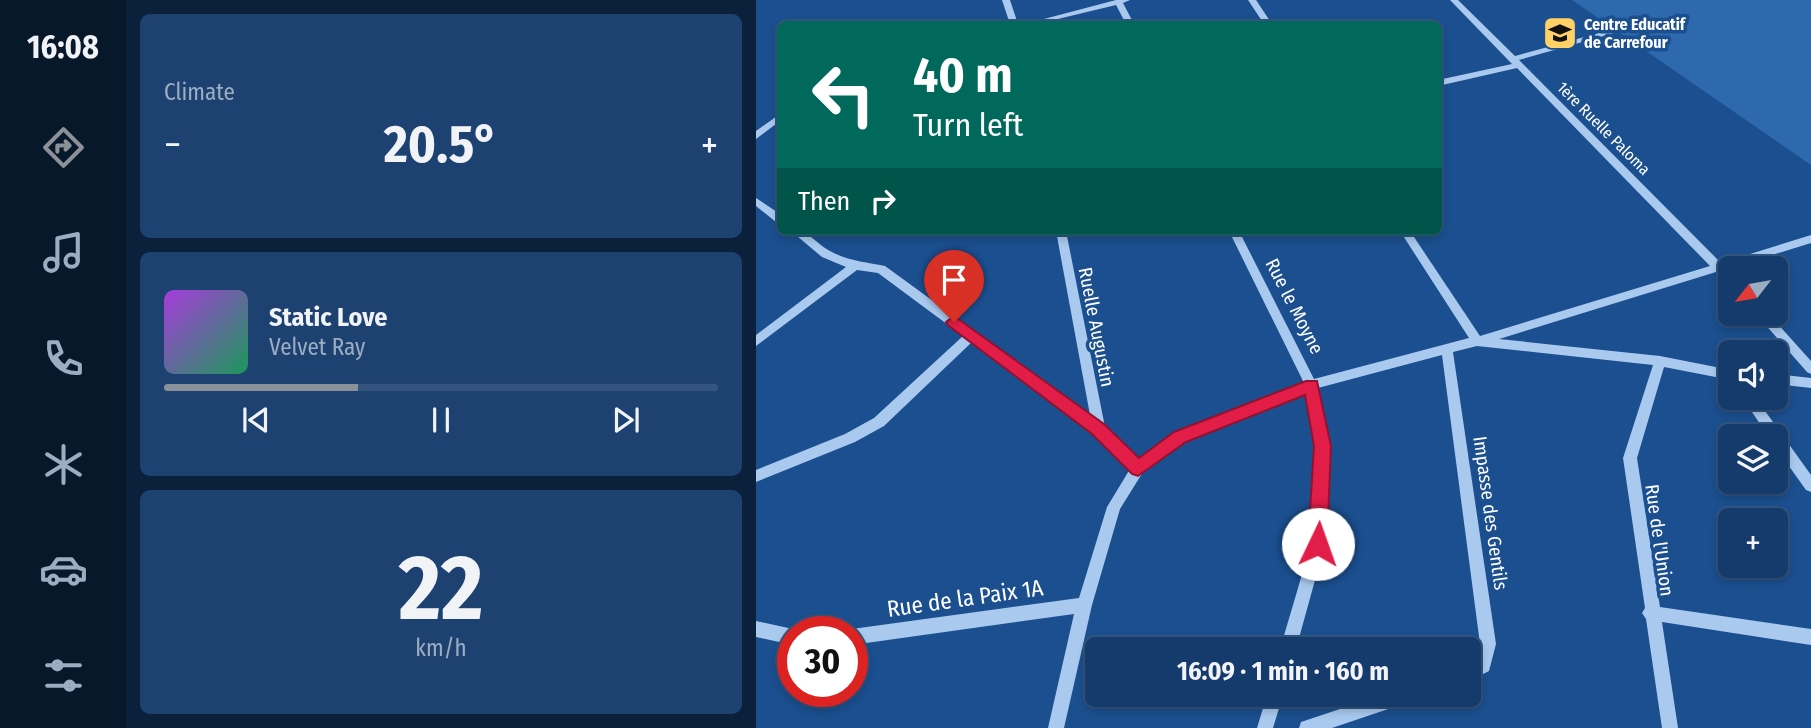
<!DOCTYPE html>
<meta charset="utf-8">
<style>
body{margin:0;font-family:"Fira Sans Condensed",sans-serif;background:#1d4271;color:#f1f3f6;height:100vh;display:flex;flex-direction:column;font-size:26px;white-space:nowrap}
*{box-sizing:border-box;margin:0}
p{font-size:23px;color:#9dadc1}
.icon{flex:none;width:38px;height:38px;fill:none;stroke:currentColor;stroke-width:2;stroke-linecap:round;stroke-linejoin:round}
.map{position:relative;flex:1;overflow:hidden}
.sheet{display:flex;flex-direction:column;gap:14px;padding:14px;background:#0b203b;width:630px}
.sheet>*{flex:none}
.banner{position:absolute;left:21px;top:21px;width:665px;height:214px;border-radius:10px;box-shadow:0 4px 10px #0003,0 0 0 2px #33557e;background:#00695c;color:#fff;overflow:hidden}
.needle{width:46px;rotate:239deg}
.tools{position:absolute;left:962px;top:256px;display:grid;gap:14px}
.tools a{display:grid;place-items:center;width:70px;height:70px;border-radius:10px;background:#143b6b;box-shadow:0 4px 10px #0003,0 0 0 2px #33557e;font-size:35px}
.speed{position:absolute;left:21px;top:616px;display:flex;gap:14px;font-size:35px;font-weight:700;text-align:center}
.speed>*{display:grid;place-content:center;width:91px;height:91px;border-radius:50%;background:#143b6b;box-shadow:0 4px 10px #0003,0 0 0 2px #33557e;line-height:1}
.speed .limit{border:10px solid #d22;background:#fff;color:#111}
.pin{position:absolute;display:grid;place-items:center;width:60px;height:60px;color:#fff;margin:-72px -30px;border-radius:50% 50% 50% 0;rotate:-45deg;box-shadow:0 0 7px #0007}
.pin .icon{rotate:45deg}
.me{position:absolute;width:77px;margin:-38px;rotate:3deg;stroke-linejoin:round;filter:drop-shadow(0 0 5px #0008)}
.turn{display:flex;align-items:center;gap:24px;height:147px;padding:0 21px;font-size:32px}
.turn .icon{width:91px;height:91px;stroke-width:2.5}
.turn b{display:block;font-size:49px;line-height:60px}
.then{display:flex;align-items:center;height:66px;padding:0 21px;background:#0003;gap:14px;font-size:26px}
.big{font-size:52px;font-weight:700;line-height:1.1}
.sheet .widget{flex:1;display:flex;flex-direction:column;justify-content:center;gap:10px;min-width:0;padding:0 24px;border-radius:10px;background:#1d4271}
.sheet .dial{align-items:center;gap:0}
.dial b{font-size:91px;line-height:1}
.song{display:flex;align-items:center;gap:21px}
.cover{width:84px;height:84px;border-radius:10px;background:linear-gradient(135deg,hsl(280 70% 55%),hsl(150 70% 35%))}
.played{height:7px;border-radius:4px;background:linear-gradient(90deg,#8c9099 35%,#33557e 35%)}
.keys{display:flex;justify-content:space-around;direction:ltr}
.heat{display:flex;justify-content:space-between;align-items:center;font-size:38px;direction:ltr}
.trip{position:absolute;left:329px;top:637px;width:396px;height:70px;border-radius:10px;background:#143b6b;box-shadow:0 4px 10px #0003,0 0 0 2px #33557e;font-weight:700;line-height:70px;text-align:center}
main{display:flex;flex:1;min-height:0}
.tabs{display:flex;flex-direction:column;width:126px;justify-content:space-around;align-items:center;background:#08182b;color:#9dadc1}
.tabs .icon{width:49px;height:49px}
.tabs .on{color:#8c9099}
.tabs b{font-size:32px;color:#f1f3f6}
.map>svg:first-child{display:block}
</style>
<main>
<nav class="tabs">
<b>16:08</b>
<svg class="icon on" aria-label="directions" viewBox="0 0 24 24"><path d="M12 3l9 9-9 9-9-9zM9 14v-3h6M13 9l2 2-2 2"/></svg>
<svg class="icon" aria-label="music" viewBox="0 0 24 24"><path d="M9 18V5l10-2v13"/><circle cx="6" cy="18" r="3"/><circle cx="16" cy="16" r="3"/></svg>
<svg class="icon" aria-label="phone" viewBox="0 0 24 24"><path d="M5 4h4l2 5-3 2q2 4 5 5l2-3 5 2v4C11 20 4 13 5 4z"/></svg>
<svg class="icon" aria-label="climate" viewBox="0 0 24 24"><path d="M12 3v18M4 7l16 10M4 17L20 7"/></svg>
<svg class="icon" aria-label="car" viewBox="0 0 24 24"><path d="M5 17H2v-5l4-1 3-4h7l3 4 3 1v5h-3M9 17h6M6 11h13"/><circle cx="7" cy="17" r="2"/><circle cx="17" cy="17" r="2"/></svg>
<svg class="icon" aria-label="filters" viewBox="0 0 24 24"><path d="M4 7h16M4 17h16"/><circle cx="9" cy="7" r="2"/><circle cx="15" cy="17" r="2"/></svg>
</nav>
<section class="sheet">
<div class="widget"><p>Climate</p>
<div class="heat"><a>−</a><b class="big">20.5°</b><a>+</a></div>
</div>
<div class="widget">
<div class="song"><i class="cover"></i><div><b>Static Love</b><p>Velvet Ray</p></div></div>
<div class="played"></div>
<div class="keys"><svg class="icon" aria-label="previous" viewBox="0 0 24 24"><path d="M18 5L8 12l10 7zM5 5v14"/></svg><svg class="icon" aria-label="pause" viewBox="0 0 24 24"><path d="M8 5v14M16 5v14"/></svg><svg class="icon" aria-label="next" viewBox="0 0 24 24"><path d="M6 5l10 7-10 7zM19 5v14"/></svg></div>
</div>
<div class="widget dial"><b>22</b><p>km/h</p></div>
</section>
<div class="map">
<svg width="1055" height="728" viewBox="0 0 1055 728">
<rect width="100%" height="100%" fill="#1b4f8f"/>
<path fill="#2e69ad" d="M816,0H1055V165Z"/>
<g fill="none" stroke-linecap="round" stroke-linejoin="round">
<path fill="#a9c9ee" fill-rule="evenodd" d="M246,0H254L262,24H254Z
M360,0H374L367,3L378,24H370L360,5L281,24H269Z
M492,0H500L516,24H508Z
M694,0H702L759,56L876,24V28L763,60L965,263L1055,235V243L971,269L975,273V284L960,272L743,339L904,356L975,370V380L908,367L881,458L904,607L1055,629V645L906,622L922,728H906L890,619L886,613L889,608L867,458L897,365L721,346L697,352L740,644L733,671L712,682V665L720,660L724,644L686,355L562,388L573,446L569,544L540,649H524L555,544L559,446L550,392L429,441L387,472L364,509L336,605L308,728H292L318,614L96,645V632H90L96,629L323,598L351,507L374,469L338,433L216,342L128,426L99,442L0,482V470L89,434L118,418L207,336L122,273L101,270L0,346V335L90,267L66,257L35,231C56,231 57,242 74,251C92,261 110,262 129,266L334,415L300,231H310L349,427L383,460L419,433L548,383L473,231H483L558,379L713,338L644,231H654L724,336L954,266L761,68L682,86V80L756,64Z
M24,114V121L0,139V131Z
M0,198L24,214V222H20L0,206Z
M999,313H1012L1055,361V374L1051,372Z
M1020,374L1055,378V388L1020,384Z
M986,397H999L1055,475V492L1050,490L1020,448V436H1012Z
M0,621L37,629L43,632H37V645L0,637Z
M511,695H527L517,728H501Z
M626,695H658L656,701L650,703L576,728H543L545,722Z"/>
</g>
<path fill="#e11d48" stroke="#92132f" stroke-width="2" d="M198,316L348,424L383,458L418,432L550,381H561L575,446L571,544L568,550L562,553L555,550L552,544L558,446L549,395L430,442L382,476L376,474L336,434L193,326L190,322Z"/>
<defs>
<g id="school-square" transform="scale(1.75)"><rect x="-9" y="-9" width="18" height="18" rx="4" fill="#ffd166" stroke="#1b4f8f"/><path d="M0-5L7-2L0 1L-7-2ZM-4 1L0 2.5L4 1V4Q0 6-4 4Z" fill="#111"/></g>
</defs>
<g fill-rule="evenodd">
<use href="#school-square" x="804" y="33"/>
</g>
<g text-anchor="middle" stroke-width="7" stroke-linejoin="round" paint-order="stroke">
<g font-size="16" font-weight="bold" fill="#fff" stroke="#1b4f8f" text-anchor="start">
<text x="828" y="30">Centre Educatif<tspan x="828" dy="18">de Carrefour</tspan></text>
</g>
<g font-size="16" fill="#fff" stroke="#1b4f8f">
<text transform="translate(848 128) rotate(45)" y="6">1ère Ruelle Paloma</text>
</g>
<g font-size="19" fill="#fff" stroke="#1b4f8f">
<text transform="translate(539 306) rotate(63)" y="7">Rue le Moyne</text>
<text transform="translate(341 327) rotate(79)" y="7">Ruelle Augustin</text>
<text transform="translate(735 513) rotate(82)" y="7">Impasse des Gentils</text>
<text transform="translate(904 540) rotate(82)" y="7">Rue de l'Union</text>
</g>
<g font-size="23" fill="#fff" stroke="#1b4f8f">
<text transform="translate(209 598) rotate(-8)" y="8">Rue de la Paix 1A</text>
</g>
</g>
</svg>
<div class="tools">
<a><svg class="needle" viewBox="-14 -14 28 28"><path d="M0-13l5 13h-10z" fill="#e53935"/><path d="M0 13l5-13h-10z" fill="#9dadc1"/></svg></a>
<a><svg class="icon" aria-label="sound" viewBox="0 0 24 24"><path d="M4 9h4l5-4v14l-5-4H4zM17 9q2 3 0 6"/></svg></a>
<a><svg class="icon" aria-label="layers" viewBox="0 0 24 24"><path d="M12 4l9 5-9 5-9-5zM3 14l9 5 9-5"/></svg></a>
<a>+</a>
</div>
<div class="speed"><div class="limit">30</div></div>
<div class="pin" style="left:198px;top:322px;background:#d93025"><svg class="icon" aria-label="arrive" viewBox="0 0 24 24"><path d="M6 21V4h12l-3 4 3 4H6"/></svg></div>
<svg class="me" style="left:562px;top:544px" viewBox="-20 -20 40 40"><circle r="19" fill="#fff"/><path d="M0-13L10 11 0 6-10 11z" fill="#e11d48"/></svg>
<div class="trip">16:09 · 1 min · 160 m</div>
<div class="banner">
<div class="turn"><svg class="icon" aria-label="left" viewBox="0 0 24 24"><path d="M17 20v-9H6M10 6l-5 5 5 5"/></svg><div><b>40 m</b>Turn left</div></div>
<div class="then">Then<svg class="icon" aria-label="right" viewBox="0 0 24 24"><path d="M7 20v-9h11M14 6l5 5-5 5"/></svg></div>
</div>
</div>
</main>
